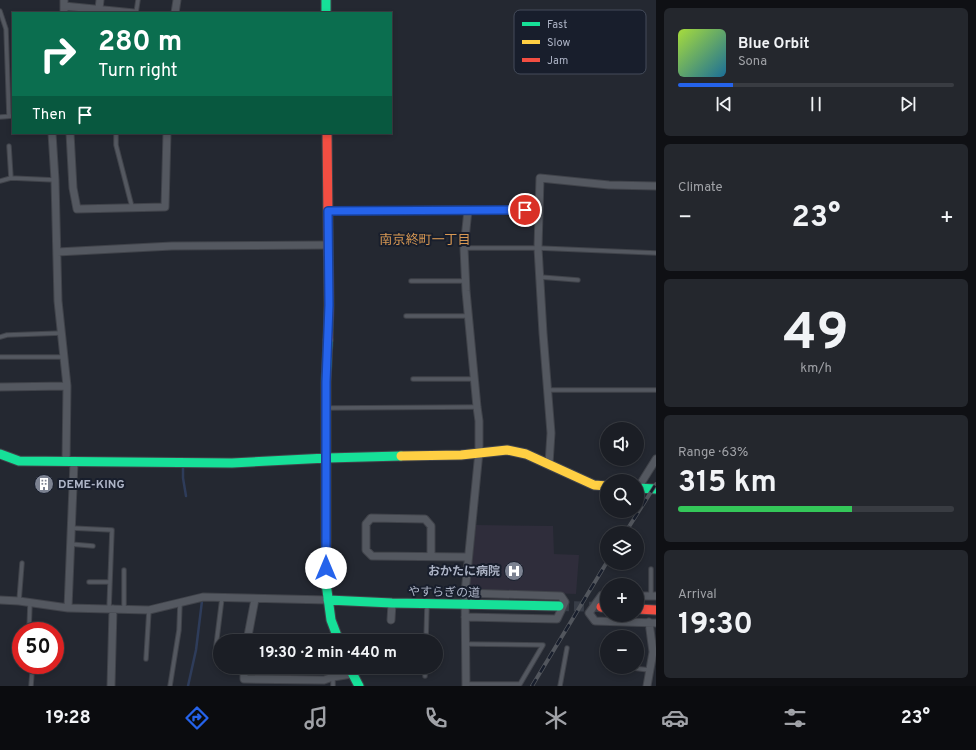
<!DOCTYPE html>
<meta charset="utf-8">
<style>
body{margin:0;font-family:Overpass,"Noto Sans JP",sans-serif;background:#24272d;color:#f1f3f6;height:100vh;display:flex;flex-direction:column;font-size:15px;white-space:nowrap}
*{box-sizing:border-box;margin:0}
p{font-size:13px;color:#a0a2a7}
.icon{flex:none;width:22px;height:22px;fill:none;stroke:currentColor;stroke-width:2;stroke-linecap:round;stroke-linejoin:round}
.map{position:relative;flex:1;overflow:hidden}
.sheet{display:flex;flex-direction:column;gap:8px;padding:8px;background:#0f1014;width:320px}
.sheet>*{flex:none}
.top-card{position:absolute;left:12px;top:12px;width:380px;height:122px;border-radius:0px;box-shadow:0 2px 6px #0003,0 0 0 1px #393c42;background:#0b6e4f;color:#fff;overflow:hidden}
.fabs{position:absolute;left:600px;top:422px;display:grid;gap:8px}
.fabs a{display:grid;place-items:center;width:44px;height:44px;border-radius:50%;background:#1b1e25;box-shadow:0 2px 6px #0003,0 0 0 1px #393c42;font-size:20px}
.speed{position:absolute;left:12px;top:622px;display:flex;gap:8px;font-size:20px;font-weight:700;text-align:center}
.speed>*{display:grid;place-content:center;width:52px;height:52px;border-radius:50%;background:#1b1e25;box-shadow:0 2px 6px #0003,0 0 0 1px #393c42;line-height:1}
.speed .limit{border:6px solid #d22;background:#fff;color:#111}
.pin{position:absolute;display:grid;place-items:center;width:34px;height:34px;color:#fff;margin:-17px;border:2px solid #fff;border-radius:50%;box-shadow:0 1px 4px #0007}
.me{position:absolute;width:44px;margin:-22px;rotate:0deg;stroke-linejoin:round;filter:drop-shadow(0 0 3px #0008)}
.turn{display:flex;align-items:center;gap:14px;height:84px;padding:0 20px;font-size:18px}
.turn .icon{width:52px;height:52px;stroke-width:2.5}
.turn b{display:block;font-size:28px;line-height:34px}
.then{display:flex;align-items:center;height:38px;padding:0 20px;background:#0003;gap:8px;font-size:15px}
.big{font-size:30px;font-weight:700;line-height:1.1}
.sheet .tile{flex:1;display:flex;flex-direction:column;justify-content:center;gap:6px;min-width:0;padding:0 14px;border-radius:6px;background:#24272d}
.sheet .dial{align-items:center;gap:0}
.dial b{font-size:52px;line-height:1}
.song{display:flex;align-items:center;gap:12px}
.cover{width:48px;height:48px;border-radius:6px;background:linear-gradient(135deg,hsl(80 70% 55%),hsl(200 70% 35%))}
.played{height:4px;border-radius:2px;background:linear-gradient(90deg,#2563eb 20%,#393c42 20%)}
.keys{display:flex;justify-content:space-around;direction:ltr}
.heat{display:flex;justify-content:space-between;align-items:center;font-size:22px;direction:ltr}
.charge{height:6px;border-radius:3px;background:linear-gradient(90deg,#34c759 63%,#393c42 0)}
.trip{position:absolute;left:213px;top:634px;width:230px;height:40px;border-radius:20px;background:#1b1e25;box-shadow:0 2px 6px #0003,0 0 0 1px #393c42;font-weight:700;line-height:40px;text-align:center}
.dock{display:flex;height:64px;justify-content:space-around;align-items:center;background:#0b0c0f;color:#a0a2a7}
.dock .icon{width:28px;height:28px}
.dock .active{color:#2563eb}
.dock b{font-size:18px;color:#f1f3f6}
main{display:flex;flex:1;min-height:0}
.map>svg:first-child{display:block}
</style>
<main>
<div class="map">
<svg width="656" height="686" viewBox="0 0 656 686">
<rect width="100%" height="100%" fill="#242831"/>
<path fill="#2f2d3b" d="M476,525L553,526L554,554L579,555L576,594L469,590Z"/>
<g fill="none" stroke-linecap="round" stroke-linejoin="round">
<path stroke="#2e3c5a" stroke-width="2.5" d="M183,465V478L186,496
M188,686L196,650L202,601"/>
<path stroke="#383d47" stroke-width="10" stroke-dasharray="10 5" stroke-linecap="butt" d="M559,606L601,607"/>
<g stroke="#40434a" stroke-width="5.5">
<path id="lane" d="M0,11L6,29L9,116
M136,13L138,0
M0,117L13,116
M116,133V145L132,207
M9,146L11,178
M0,181L11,178L55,180
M468,210H539
M464,248H538L656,253
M540,277L578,280
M411,281H465
M406,316H468
M0,337L7,335L62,333
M0,357H64
M413,379H474
M547,390H656
M328,408L477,407
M71,528L112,530L109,609
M70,544L93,546
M651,569V596
M89,582H110
M19,601L22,563
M124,609V570
M29,631L30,603
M426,641L427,605
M466,644L543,645L520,684H466
M220,647L216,646L222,598
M146,659L149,610
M31,665L32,673L31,686
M625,667L649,670
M425,676V667
M170,686L179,630L180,603
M333,686V677
M560,686L567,648"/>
</g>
<g stroke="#40434a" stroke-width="9">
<path id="street" d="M64,0V13
M64,6L134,13
M99,9L100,0
M175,13L177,0
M52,133L55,180L58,301L67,386L66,462
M70,133L73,188L77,209L165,207L167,133
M328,211L468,210L464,248L466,291L477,407L479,421V452L465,593L466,686
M57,252L172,246L328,245
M0,387L67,386
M549,464L551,433L543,333L538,248L540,178L609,185L656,186
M638,488L656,459
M431,556V526L425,519L371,518L366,524V550L372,556L468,557
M607,595H602L589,613L595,621L656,623
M637,596H656
M0,600L19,601L68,608L149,610L203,597L328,600
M68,608L74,462
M465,617L557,619L565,602L561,596L465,593
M391,620L392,603
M247,641L255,599
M244,667V679L324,680L333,677L352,674
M111,686L113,609
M647,686L653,652L649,622"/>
</g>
<g stroke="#40434a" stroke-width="11">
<path id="fast" d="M326,0V13
M328,340L326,382V583L331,620L339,641
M0,454L19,461L232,463L327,458L401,456
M637,488L656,489
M328,600L392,603L559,606
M349,667L359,686"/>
</g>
<g stroke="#40434a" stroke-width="11">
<path id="slow" d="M401,456L461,455L507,450L526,454L594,485L607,486"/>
</g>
<g stroke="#40434a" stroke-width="11">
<path id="jam" d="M327,133L329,305L328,340
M601,607L607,608
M637,609L656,610"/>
</g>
<use href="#lane" stroke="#545860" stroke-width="3.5"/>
<use href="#street" stroke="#545860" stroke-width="7"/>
<use href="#fast" stroke="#16e098" stroke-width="9"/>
<use href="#slow" stroke="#ffcf43" stroke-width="9"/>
<use href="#jam" stroke="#f24e42" stroke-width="9"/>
<g stroke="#52565d" stroke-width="4">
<path id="rail" d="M625,533L656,484
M532,686L607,562"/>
</g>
<use href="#rail" stroke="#181e2c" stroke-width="2.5" stroke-dasharray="8" stroke-linecap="butt"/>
</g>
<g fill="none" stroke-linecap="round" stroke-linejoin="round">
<g stroke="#184099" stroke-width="10">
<path id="route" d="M326,568V382L329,305L328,211L525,210"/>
</g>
<use href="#route" stroke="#2563eb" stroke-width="7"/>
</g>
<defs>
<g id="building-disc" transform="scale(1)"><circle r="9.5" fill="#7c8291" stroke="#181e2c"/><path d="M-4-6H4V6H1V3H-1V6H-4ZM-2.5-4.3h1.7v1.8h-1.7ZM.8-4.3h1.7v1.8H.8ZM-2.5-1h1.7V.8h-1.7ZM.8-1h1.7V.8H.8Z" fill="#fff"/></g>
<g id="hospital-disc" transform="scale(1)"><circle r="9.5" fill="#7c8291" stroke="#181e2c"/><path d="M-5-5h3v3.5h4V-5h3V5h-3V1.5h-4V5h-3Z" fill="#fff"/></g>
</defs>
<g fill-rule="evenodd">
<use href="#building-disc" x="44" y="484"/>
<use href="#hospital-disc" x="514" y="571"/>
</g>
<g text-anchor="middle" stroke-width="4" stroke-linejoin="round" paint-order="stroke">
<g font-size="12" font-weight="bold" fill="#acb3c5" stroke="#181e2c" text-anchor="start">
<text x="58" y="488">DEME-KING</text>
<text x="500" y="575" text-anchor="end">おかたに病院</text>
</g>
<g font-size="12" fill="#acb3c5" stroke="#181e2c">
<text transform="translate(444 592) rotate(1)" y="4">やすらぎの道</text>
</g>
<g font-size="13" fill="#d99953" stroke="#181e2c">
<text x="425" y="244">南京終町一丁目</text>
</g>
</g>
<rect x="514" y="10" width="132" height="64" rx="6" fill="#181e2c" stroke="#444b5a" stroke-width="1"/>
<rect x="522" y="22" width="18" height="4" fill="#16e098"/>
<rect x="522" y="40" width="18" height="4" fill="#ffcf43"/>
<rect x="522" y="58" width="18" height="4" fill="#f24e42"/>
<g font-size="11" fill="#acb3c5">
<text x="547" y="28">Fast</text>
<text x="547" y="46">Slow</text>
<text x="547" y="64">Jam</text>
</g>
</svg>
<div class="fabs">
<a><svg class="icon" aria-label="sound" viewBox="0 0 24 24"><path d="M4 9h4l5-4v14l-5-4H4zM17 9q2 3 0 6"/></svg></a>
<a><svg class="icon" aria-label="search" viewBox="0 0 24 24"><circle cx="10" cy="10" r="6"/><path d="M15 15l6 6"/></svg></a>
<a><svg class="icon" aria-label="layers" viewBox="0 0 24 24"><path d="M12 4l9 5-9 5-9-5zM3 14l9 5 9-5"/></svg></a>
<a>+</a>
<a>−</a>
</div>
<div class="speed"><div class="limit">50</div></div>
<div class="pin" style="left:525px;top:210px;background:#d93025"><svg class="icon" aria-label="arrive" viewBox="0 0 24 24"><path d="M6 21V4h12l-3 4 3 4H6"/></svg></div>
<svg class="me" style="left:326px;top:568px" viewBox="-20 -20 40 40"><circle r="19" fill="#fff"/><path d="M0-13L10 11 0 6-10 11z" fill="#2563eb"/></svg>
<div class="trip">19:30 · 2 min · 440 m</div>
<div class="top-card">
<div class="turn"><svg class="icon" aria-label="right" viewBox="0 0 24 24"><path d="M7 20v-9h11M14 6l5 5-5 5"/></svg><div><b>280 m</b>Turn right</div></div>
<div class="then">Then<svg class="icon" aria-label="arrive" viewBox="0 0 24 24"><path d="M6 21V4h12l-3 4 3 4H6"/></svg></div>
</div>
</div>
<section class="sheet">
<div class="tile">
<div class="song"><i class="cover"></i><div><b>Blue Orbit</b><p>Sona</p></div></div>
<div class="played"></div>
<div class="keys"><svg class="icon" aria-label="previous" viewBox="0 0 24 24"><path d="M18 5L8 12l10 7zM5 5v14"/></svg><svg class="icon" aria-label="pause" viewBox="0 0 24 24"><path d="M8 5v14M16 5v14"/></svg><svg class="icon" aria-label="next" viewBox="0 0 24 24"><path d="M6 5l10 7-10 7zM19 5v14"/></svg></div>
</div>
<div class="tile"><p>Climate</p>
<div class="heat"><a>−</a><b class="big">23°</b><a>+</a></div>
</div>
<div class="tile dial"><b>49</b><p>km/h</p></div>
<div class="tile"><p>Range · 63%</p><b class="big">315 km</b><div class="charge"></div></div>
<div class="tile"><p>Arrival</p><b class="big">19:30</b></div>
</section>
</main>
<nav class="dock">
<b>19:28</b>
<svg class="icon active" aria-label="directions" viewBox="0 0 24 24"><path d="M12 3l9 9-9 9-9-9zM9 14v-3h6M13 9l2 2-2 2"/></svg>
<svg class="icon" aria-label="music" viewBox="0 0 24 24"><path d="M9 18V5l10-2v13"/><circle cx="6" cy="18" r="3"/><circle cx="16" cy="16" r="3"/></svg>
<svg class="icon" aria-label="phone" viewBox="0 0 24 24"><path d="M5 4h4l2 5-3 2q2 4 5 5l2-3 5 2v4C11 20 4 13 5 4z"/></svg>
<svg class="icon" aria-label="climate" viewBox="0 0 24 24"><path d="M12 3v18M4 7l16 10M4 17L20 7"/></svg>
<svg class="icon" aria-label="car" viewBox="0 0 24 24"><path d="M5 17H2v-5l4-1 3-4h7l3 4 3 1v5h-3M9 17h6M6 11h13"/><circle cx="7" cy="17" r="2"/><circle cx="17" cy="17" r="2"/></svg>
<svg class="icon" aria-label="filters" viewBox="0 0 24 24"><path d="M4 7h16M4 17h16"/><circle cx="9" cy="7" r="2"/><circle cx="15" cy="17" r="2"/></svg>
<b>23°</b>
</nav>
